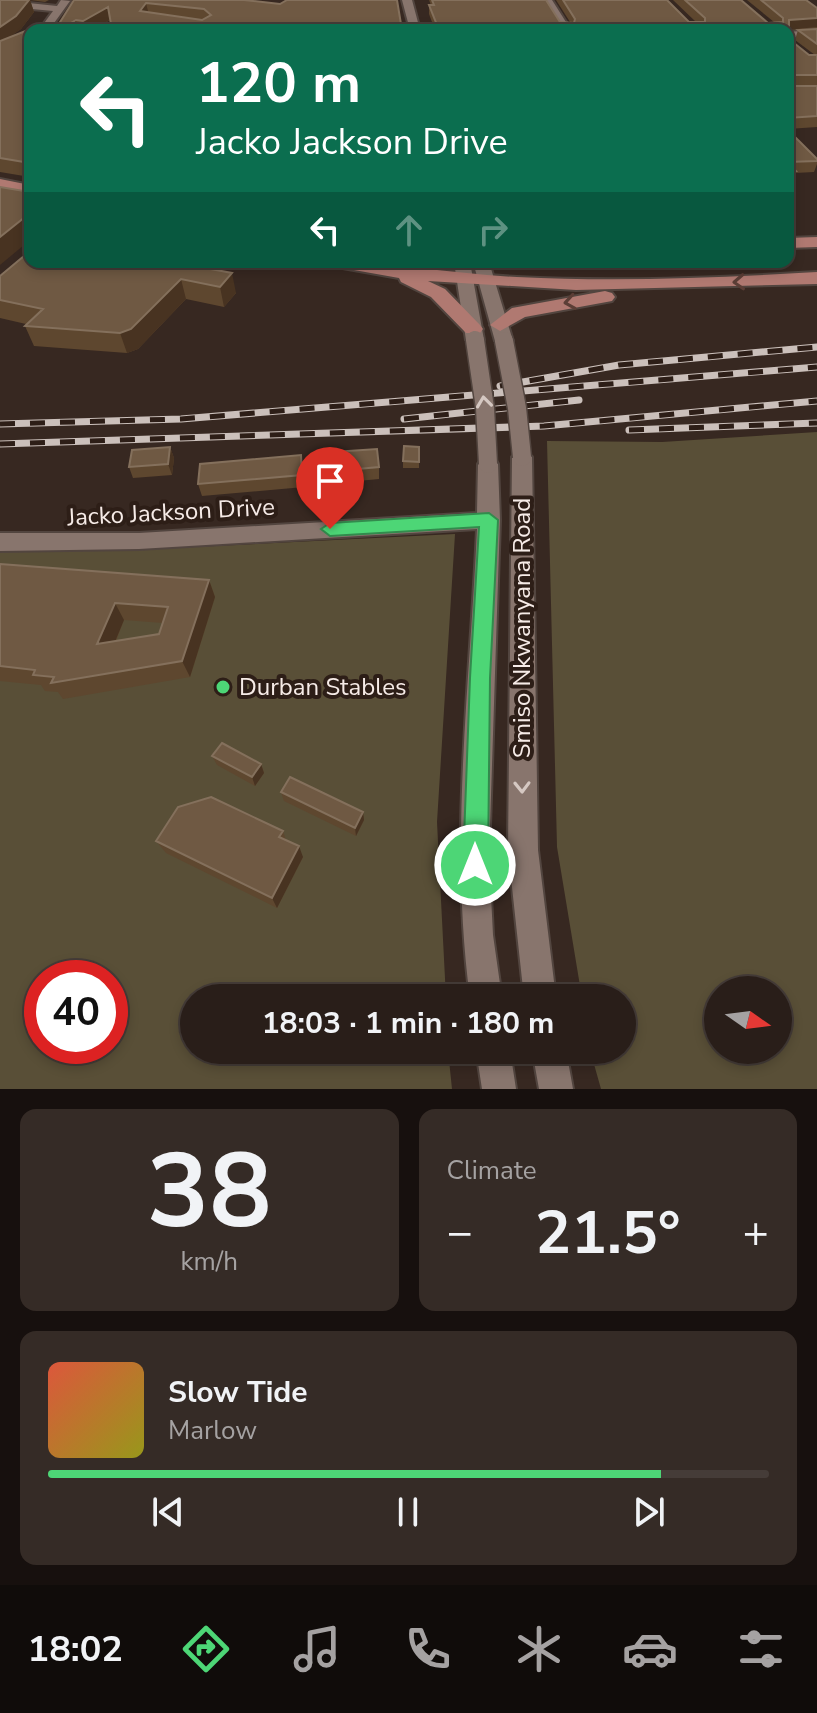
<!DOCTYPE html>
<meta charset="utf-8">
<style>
body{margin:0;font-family:"Nunito Sans",sans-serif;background:#352b26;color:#f1f3f6;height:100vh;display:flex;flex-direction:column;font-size:30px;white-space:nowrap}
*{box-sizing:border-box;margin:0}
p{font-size:26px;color:#a5a2a2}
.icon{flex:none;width:44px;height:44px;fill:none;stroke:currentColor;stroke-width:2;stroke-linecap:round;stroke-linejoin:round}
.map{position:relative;height:1089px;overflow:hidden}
.details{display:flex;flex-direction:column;gap:20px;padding:20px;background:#17100e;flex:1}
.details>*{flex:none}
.banner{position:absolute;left:24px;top:24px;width:770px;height:244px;border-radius:16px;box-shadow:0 4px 12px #0003,0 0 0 2px #453c38;background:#0b6e4f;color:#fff;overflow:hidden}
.needle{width:52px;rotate:104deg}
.fabs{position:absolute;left:704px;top:976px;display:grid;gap:16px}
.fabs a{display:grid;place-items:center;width:88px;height:88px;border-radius:50%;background:#291e19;box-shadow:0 4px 12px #0003,0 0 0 2px #453c38;font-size:40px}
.speed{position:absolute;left:24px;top:960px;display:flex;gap:16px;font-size:40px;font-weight:700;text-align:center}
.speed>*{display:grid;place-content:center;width:104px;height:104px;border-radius:50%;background:#291e19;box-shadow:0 4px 12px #0003,0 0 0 2px #453c38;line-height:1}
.speed .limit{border:12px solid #d22;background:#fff;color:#111}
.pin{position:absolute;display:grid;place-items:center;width:68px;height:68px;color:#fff;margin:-82px -34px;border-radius:50% 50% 50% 0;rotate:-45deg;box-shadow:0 0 8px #0007}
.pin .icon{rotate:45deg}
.me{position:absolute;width:88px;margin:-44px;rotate:0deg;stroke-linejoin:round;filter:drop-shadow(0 0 6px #0008)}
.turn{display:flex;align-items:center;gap:28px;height:168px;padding:0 40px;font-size:36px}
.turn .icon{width:104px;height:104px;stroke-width:2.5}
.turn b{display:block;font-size:56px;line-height:68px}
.lanes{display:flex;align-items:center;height:76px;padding:0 40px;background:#0003;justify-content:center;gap:40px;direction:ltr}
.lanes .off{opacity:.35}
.big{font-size:60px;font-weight:700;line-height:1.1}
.details .tile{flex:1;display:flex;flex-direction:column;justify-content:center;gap:12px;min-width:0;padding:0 28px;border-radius:16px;background:#352b26}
.details .dial{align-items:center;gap:0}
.dial b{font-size:104px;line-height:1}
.song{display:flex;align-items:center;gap:24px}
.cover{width:96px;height:96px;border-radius:12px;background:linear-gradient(135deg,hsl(10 70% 55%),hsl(60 70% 35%))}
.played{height:8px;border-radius:4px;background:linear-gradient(90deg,#4dd676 85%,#453c38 85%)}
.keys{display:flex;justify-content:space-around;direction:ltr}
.heat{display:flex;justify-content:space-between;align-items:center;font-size:44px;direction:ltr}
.details .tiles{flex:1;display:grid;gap:20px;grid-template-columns:1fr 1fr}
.tile:last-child{grid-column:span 2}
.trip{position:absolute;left:180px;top:984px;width:456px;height:80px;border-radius:40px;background:#291e19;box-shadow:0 4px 12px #0003,0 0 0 2px #453c38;font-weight:700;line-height:80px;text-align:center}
.dock{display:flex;height:128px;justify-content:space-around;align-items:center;background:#100c0a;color:#a5a2a2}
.dock .icon{width:56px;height:56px}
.dock .on{color:#4dd676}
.dock b{font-size:36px;color:#f1f3f6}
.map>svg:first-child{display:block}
</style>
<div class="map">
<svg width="817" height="1089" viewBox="0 0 817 1089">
<rect width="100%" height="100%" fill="#372821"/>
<path fill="#594f37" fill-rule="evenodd" d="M817,432V1089H601L590,1050H622V998H582L557,847L547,441L662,442ZM718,990H778V1050H718Z
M455,534L437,822L446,998H194V1050H448L452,1089H0V549L114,551ZM42,978H110V1046H42Z"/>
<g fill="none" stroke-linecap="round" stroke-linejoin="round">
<g stroke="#52453f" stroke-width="4">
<path id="minor" d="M0,0L57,6L61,0L70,1L49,30H39L53,11L0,6Z
M402,0H412L420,30H410Z
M542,0H552L571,30H561Z
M815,30L817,35L788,38V32Z
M454,262H470L484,340L481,344L475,345L466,340Z
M473,262H489L513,341L510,345L504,346L495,341Z
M522,450L532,457L538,850L556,998H524L508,850L512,457Z
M488,457L495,459L498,464L500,520L489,857L493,935L502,998H470C449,842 470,686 477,529L139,549L0,551V533H139L477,513L478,464L481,459Z
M476,1050H510L516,1089H482Z
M532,1050H566L573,1089H539Z"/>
</g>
<g stroke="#52453f" stroke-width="4">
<path id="major" d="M0,179L30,185V195L0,189Z
M817,237V247L788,248V238Z
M328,262C391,262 454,274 517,277C617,282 717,278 817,272V284L576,290L428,281L445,289L480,325L483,329L480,333H466L431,297L401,282L399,278L337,267Z
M605,291L612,293L615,297L612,301L525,317L500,331L490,325L512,308Z"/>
</g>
<use href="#minor" fill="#88756d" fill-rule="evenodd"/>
<use href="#major" fill="#b07971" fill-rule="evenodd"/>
<g stroke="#cbc0bb" stroke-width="7">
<path id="rail" d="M500,386L619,365L817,347
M404,419L579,400
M0,424L181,419L817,367
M629,430L817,423
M0,444L544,426L817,401"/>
</g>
<use href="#rail" stroke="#2d1e17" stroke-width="5" stroke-dasharray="15" stroke-linecap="butt"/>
<g stroke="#52453f" stroke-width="21" stroke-linecap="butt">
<path id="minor-bridge" d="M475,340L485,408L488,464
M504,341L517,408L522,457"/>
</g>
<use href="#minor-bridge" stroke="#88756d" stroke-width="18"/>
</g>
<path fill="#5e472f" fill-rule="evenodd" d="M0,0H49L45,2L30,0L34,12L21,29L9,37L30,30V177L0,172Z
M74,0L280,4L286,0H397L402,30H112L110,20L93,30H55Z
M429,0H546L560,22H570L556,0H667L689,22H696L673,0H741L768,23L774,22L747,0H806L817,8V28L789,30V39L809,55H815L795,40L798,30L817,29V85L792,86H817V127L788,129V30H435L429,14V5H431Z
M788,130L817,159V164L814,172L795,173L791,183H788Z
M30,262H220L214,269L236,293L224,307L186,299L138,349L127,353L34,346L25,326L26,324L0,318V276Z
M170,447L174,458L172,475L133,478L129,467Z
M419,447V468H403V461Z
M334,452L379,467V479L337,483Z
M301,455L304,487L202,496L198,484Z
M0,564L209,580L215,597L190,677L63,699L58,692L45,691L41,685L0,681ZM124,620L163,623L159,634L116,641Z
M212,756L261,764L264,773L255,786L217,765Z
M281,792L363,812L364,820L356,836L284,801Z
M283,831L286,840L303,857L277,908L166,853L156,841Z"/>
<path fill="#483321" d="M30,0L34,12L21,29L0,44V27Z
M146,3L149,15L140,11Z
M108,7L111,19L93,30H85L83,21Z
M817,18V27L786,30L789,20Z
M76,20L79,30H59Z
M30,213V240L0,265V237Z
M198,262H220L202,283L195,266Z
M232,273L236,293L224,307L220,287Z
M181,279L186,299L138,349L127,353L120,333Z
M170,447L174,458L172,475L168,464Z
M209,580L215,597L190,677L182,661Z
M115,603L124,620L107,661L97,644Z
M261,764L264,773L255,786L252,777Z
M363,812L364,820L356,836L355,828Z
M299,846L303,857L277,908L272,898Z"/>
<path fill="#6f5943" stroke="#84705c" stroke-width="2" fill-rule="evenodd" d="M0,0H29L16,16L0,27Z
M74,0H244L280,4L287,0H397L402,30H175L111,24L108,7L83,21L76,20L59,30H55ZM146,3L204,9L211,15L202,20L140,11Z
M432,0H546L560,22L574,23L575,19L563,0H667L689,22H705V18L685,0H741L768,23L783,22V18L761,0H806L817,8V18L789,20V39L809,55H817V75H790L792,86H817V116L788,118V30H439L429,5H434Z
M817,29V44L798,30Z
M28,30H30V163L0,158V41Z
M788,130L817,159V161L788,162Z
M788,163L796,171L788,172Z
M0,187L30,192V213L0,237Z
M30,251V262H198L195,266L232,273L220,287L181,279L131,329L120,333L25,326L43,309L0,300V276Z
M404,446L419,447V462L403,461Z
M170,447L168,464L129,467L132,450Z
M377,449L379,467L336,471L334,452Z
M301,455L302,475L198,484L200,464Z
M0,564L209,580L182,661L51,683L54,677L33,675L35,670L0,666ZM115,603L168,607L159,634L97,644Z
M222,743L261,764L252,777L212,756Z
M290,777L363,812L355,828L281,792Z
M211,797L283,831L279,837L299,846L272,898L156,841L178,807Z"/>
<defs><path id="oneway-chevron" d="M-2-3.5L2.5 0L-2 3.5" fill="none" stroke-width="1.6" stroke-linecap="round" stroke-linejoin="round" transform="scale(2)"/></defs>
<g stroke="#5b3e36">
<use href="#oneway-chevron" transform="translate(739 282) rotate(177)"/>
<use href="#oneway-chevron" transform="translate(570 302) rotate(171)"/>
</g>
<g stroke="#d5c8c2">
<use href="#oneway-chevron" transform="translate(484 402) rotate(-97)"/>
<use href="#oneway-chevron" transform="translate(522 787) rotate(89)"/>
</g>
<path fill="#4dd676" stroke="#328b4d" stroke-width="2" d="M489,513L498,520L490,678L488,865L484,874L475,877L467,874L463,865L470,678L479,527L330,536L321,529L330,523Z"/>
<circle fill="#4dd676" stroke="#2d1e17" stroke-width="3" cx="223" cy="687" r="8"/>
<g text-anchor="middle" stroke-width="8" stroke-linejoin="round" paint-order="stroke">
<g font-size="24" fill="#f6ebe7" stroke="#2d1e17">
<text transform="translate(171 512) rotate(-3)" y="8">Jacko Jackson Drive</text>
<text transform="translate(522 628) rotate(-90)" y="8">Smiso Nkwanyana Road</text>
</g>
<g font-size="24" fill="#f6ebe7" stroke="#2d1e17" text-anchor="start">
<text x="239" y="695">Durban Stables</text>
</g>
</g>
</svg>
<div class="fabs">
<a><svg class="needle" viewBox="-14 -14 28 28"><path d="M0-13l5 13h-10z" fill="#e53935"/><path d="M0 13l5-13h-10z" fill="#a5a2a2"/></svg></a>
</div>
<div class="speed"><div class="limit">40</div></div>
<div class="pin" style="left:330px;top:529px;background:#d93025"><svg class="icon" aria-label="arrive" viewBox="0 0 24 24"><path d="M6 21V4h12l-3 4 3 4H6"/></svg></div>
<svg class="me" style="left:475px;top:865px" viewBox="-20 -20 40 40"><circle r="17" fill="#4dd676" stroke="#fff" stroke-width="3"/><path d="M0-11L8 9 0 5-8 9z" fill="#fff"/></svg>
<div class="trip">18:03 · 1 min · 180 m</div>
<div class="banner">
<div class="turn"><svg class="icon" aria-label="left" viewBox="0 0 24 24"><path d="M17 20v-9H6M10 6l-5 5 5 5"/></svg><div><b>120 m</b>Jacko Jackson Drive</div></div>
<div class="lanes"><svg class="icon" aria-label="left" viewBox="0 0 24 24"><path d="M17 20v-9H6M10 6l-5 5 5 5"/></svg><svg class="icon off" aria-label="ahead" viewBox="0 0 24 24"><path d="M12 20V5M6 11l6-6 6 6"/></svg><svg class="icon off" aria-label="right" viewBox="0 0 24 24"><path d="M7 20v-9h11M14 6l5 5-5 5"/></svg></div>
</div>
</div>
<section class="details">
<div class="tiles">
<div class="tile dial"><b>38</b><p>km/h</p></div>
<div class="tile"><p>Climate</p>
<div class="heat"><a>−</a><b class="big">21.5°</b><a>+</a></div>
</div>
<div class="tile">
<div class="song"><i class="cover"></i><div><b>Slow Tide</b><p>Marlow</p></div></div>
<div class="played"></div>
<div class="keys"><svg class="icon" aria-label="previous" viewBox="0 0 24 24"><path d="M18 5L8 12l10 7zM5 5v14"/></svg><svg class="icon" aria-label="pause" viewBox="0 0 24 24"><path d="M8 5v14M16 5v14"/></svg><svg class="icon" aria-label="next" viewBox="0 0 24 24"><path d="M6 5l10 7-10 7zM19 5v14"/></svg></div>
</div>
</div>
</section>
<nav class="dock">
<b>18:02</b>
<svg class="icon on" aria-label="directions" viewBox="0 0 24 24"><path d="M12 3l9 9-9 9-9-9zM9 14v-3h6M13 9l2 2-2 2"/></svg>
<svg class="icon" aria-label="music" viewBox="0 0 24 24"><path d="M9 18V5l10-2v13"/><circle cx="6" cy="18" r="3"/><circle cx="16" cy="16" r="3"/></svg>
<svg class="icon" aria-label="phone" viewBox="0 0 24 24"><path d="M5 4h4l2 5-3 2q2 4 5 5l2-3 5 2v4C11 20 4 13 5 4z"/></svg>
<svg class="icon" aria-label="climate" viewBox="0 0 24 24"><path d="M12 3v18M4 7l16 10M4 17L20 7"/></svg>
<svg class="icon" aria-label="car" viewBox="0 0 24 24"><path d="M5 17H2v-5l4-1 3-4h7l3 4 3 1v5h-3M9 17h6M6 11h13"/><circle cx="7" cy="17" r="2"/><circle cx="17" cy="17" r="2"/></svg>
<svg class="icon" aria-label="filters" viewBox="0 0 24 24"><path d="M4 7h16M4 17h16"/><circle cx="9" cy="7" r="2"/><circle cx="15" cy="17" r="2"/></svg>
</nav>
